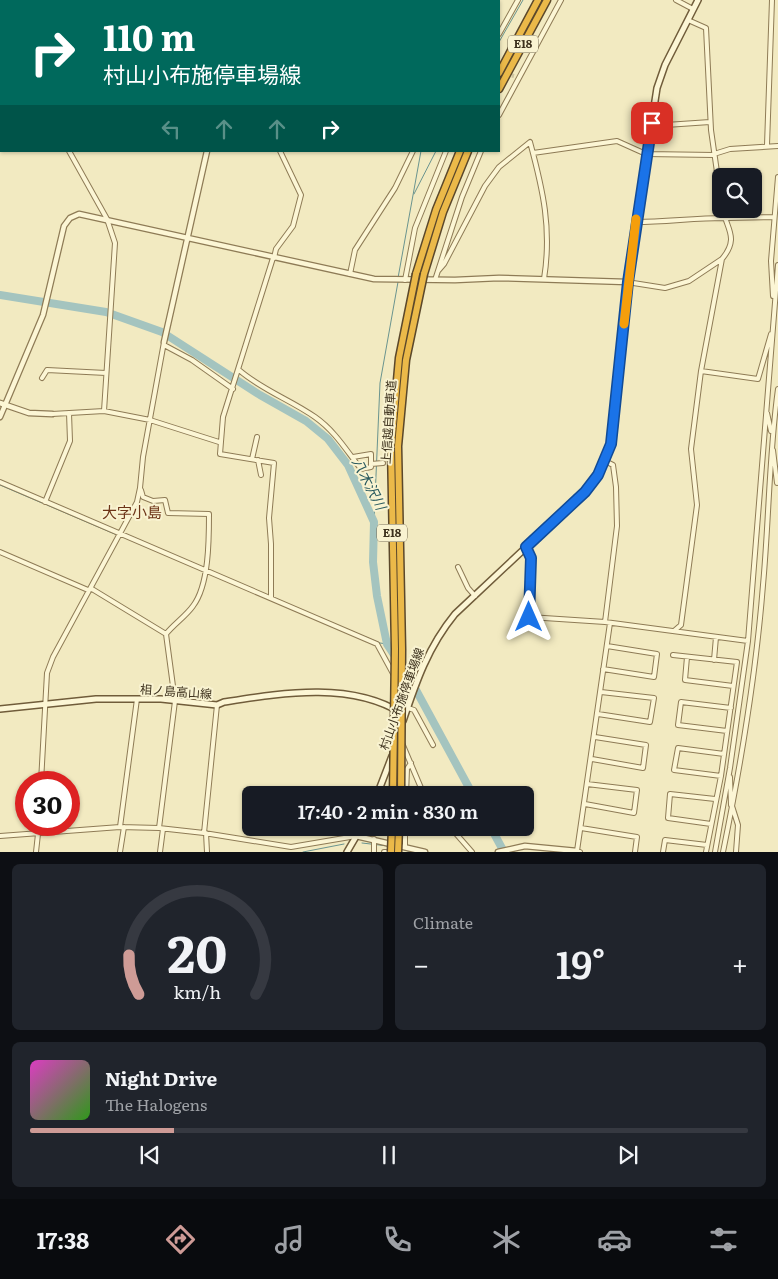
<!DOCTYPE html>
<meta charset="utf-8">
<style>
body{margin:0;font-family:Literata,"Noto Sans JP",serif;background:#20242c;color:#f1f3f6;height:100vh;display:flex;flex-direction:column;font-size:19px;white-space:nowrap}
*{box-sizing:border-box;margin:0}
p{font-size:16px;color:#9ea1a6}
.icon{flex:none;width:28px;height:28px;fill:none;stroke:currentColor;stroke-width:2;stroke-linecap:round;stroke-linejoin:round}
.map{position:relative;height:852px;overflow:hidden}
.drawer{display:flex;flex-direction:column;gap:12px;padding:12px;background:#0d0f14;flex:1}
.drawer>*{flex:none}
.top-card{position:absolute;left:0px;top:0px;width:500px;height:152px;box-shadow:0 1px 4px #0004;background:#00695c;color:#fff;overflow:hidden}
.controls{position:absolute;left:712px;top:168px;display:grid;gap:10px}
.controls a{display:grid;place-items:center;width:50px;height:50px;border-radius:8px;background:#171b24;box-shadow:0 1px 4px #0004;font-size:25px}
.speed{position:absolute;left:15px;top:771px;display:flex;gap:10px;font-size:25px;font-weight:700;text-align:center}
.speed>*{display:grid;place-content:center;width:65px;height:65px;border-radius:50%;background:#171b24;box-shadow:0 1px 4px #0004;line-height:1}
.speed .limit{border:8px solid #d22;background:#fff;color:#111}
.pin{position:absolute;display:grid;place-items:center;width:42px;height:42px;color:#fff;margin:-21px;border-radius:10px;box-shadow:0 2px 8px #0006}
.me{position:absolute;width:55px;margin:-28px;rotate:0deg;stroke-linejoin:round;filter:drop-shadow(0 0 4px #0008)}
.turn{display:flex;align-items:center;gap:18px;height:105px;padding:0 20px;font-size:22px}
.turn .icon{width:65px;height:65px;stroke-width:2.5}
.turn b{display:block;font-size:35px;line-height:42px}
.lanes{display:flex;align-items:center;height:48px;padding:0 20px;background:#0003;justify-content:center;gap:25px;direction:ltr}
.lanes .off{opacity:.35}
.big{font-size:38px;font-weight:600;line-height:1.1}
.drawer .card{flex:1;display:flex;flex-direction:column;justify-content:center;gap:8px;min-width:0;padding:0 18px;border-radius:8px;background:#20242c}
.drawer .dial{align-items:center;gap:0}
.dial svg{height:130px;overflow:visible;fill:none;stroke:#363941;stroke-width:7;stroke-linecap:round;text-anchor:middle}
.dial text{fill:#f1f3f6;stroke:none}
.song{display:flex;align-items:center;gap:15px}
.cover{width:60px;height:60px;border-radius:8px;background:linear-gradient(135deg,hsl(310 70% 55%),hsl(110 70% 35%))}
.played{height:5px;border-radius:2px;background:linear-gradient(90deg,#ce9b96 20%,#363941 20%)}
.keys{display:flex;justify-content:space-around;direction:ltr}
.heat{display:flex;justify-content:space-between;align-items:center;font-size:28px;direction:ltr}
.drawer .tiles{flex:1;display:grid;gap:12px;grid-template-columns:1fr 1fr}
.card:last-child{grid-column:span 2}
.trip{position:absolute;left:242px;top:786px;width:292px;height:50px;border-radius:8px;background:#171b24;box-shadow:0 1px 4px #0004;font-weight:600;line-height:50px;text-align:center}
.menu{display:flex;height:80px;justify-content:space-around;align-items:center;background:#090b0e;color:#9ea1a6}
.menu .icon{width:35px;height:35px}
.menu .on{color:#ce9b96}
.menu b{font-size:22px;color:#f1f3f6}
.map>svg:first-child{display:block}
</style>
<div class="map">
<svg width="778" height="852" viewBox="0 0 778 852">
<rect width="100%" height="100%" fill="#f2eac1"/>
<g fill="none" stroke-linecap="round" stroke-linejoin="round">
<path stroke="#6a948f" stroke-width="1" d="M411,0V1
M499,42L523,0
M414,194L436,151
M398,278L421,151
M0,485L42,503
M47,505L117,535
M374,522L380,383L398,282
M304,611L380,643L387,644
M362,843L388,846
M402,849L411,852
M303,852L344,844"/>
<path stroke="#a4c4bf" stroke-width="8" d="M0,295L106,312L162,332L260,395L306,421L328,439L348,465L374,522L373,562L377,596L387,644L410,679L473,795
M491,828L504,852"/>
<path stroke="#cec5a0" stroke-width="4" stroke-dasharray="4 2" stroke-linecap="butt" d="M506,74L514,76"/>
<g stroke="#8e7b56" stroke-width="6">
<path id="minor" d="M407,0V1
M676,0L693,9
M688,20L706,28L711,130L721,200
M0,31L1,33
M499,34L518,0
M0,42H1
M499,115L561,0
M651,123L666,125L710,122
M767,145L772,0
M69,151L107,219L115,243L104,411
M533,153L617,141L646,154L714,155
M714,154L730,149L778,146
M727,218L774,217
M636,222C666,222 694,218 724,218
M274,258L276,249L293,226L301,195L280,151
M438,271L444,264L485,186L499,167L530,142C543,190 552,229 544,279
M350,274L355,250L395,188L413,151
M405,280L415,228L446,151
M435,280L462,197L481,151
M627,282L665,288L689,281L722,259
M773,296L771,261L778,177
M164,345L192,360L233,389
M239,370C262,390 291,400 315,417C335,431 346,450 361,469L371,467V454L353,457
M701,371L758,379L771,334
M42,378L47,370L106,373
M767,413L771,431
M52,414L104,411L150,420L219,442
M773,450L777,483
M252,459L257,437
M258,460L261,475
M371,464L383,463
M0,482L377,644L409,703
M141,490L143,497L153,501L165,500L168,513L209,514C209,540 209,585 193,606C186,616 174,624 166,634
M45,502L70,441L69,413
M526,547L531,558L529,617L605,622L748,641
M0,552L88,590L92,589L166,634L175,701L159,828
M458,567L468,588L475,596
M271,597V544L269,518L274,463L220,454L223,417L273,258
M605,622L617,526L616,487L613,465L605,461
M674,631L681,625L697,505L691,449L701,371L722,259C740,237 726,229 723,209
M673,655L737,662L721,776L706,852
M687,657L685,680L733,686
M714,660L716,637
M603,669L654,677L657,654L607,646
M408,708L414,710L433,745
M598,714L650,722L654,698L601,692
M727,731L678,725L681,702L731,708
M402,743L424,795
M592,759L643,768L646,745L595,737
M721,776L674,770L678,748L724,754
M730,777L731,805
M41,782L47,673L53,657L137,502L140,488L143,457L164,342
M406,795L407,769L411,763
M585,804L634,813L637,790L587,784
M732,806L738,825L736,852
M711,824L668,818L670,794L715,799
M120,827L137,699
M451,828L472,852
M581,828L637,837L635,852
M204,833L217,705
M206,833L207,852
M0,836L120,827L159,828L204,833L291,847L356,836
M405,847V828
M36,852L39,825
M120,852L124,827
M160,852L163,829
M374,852V839
M384,852H386
M580,852L577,851L610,623
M663,852L665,840L707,845
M715,852L730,768L748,641L778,265
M723,852C741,764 756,674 763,585C769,520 769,454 778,389"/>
</g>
<g stroke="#8e7b56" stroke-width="7">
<path id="tertiary" d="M241,1V0
M164,342L207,151
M0,403L29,413L52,414
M0,417L43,315L64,226L70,218L79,214L374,279L455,280L499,278L627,282
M356,836L425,852
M498,852L525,846L577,851"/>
</g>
<g stroke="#705c3a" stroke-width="8">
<path id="secondary" d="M0,709L96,699H161L217,705L224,702C282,693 351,681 403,714
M403,721C416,682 428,647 455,614L585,492L605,461L614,429L627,282L657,88L665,65L698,0
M377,795L392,756
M347,852L361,828"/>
</g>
<g stroke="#5b482b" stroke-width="9">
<path id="motorway" d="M499,73L538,0
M499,89L547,0
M416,274L436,210L460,151
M424,274L443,212L468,151"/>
</g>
<use href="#minor" stroke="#fcf6d5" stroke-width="4"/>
<use href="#tertiary" stroke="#fcf6d5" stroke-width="4.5"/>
<use href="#secondary" stroke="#fcf6d5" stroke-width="5"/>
<use href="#motorway" stroke="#ebb949" stroke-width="6"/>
<g stroke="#5b482b" stroke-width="9" stroke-linecap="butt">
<path id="motorway-bridge" d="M393,795L395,649L391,447L399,358L416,274
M401,795L402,649L398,446L406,360L424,274
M391,852L392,828
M398,852L399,828"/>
</g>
<use href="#motorway-bridge" stroke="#ebb949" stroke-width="6"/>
</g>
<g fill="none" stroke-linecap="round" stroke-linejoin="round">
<g stroke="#114b97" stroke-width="12">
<path id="route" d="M529,617L531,558L526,547L585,492L598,475L611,444L628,282L652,123"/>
</g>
<use href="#route" stroke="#1a73e8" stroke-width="9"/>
<path stroke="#f59e0b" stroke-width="9" d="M624,324L636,219"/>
</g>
<g text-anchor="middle" stroke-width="4" stroke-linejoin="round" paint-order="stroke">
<g fill="#f9f3d1" stroke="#756a52" stroke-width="1">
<rect x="508" y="35.5" width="30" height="17" rx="4"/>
<rect x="377" y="524.5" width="30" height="17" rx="4"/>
</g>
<g font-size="11" font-weight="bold" fill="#3c301c">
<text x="523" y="48">E18</text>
<text x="392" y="537">E18</text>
</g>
<g font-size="12" fill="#3c301c" stroke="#f9f3d1">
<text transform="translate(389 422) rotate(-86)" y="4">上信越自動車道</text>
<text transform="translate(176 692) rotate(4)" y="4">相ノ島高山線</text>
<text transform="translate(402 699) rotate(-70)" y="4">村山小布施停車場線</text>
</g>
<g font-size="14" font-style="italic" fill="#2a5a5e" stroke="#f9f3d1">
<text transform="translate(369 484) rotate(63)" y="5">八木沢川</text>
</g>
<g font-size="15" fill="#6d3417" stroke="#f9f3d1">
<text x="132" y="518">大字小島</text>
</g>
</g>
</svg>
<div class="controls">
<a><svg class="icon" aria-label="search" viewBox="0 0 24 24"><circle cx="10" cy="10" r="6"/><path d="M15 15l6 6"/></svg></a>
</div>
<div class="speed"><div class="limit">30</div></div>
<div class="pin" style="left:652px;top:123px;background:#d93025"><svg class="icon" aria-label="arrive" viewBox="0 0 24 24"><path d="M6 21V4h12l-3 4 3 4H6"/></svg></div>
<svg class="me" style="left:529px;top:617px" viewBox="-20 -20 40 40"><path d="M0-17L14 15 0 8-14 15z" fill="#1a73e8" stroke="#fff" stroke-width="4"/></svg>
<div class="trip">17:40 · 2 min · 830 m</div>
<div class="top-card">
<div class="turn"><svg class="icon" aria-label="right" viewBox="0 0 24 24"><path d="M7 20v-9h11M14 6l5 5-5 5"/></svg><div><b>110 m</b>村山小布施停車場線</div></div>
<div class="lanes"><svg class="icon off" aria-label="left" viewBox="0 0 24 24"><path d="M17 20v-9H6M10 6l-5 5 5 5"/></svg><svg class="icon off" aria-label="ahead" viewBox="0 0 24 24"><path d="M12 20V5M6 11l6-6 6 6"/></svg><svg class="icon off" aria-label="ahead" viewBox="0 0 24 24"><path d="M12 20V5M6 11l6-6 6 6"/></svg><svg class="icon" aria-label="right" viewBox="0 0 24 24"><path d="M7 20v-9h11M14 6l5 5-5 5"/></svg></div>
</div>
</div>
<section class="drawer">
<div class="tiles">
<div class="card dial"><svg viewBox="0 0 100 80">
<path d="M14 69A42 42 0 1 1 86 69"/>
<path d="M14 69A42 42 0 0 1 8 45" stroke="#ce9b96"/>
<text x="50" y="56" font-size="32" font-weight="700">20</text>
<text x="50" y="72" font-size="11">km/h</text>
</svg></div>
<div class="card"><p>Climate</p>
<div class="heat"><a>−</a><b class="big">19°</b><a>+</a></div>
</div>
<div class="card">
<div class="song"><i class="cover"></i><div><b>Night Drive</b><p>The Halogens</p></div></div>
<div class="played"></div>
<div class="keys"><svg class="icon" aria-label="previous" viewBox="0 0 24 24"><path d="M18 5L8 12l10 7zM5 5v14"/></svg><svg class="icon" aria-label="pause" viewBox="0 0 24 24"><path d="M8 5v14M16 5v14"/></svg><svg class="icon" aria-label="next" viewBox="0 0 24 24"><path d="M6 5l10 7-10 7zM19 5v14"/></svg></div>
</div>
</div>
</section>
<nav class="menu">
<b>17:38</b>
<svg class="icon on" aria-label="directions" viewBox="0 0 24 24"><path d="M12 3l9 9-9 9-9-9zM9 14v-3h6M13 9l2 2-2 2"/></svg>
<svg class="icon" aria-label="music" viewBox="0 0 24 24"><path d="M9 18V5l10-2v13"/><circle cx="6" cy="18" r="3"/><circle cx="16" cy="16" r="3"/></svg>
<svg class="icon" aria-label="phone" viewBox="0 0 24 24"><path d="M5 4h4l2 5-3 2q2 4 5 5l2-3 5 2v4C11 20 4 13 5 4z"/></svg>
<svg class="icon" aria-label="climate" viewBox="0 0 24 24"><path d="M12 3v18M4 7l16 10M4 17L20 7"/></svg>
<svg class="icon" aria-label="car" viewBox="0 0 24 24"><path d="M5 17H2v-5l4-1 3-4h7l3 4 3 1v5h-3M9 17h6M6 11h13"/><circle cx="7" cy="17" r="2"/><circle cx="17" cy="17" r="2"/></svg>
<svg class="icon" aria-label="filters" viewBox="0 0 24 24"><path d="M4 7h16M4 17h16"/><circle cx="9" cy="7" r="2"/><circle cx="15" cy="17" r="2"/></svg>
</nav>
